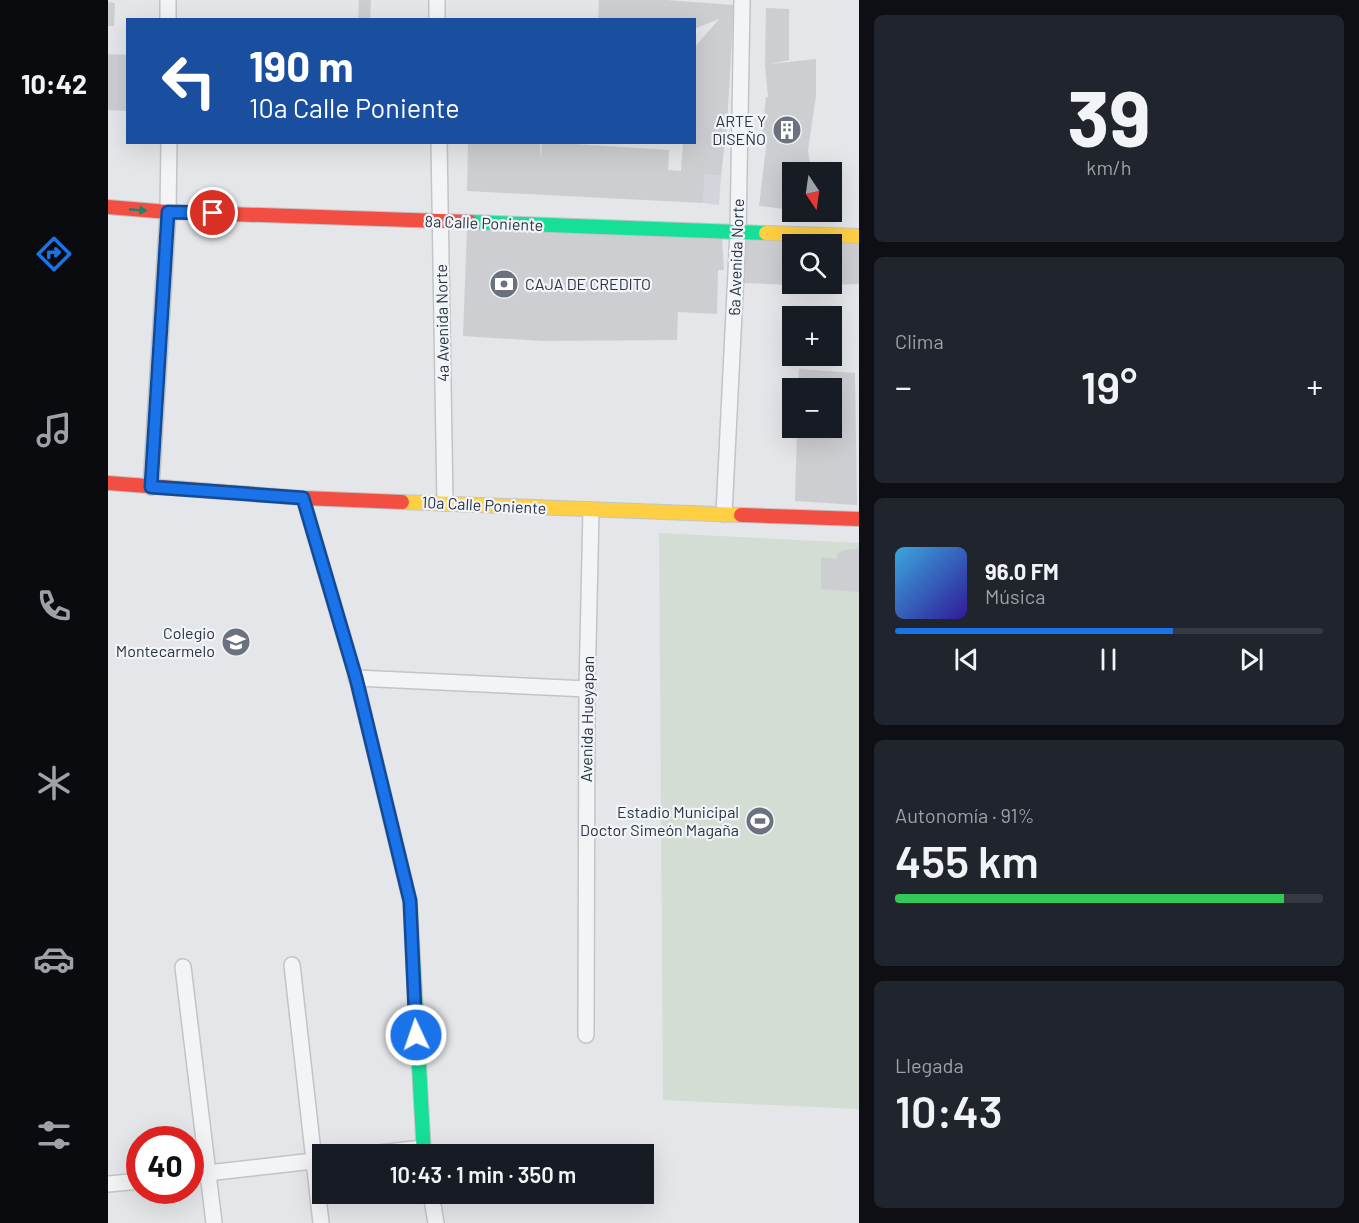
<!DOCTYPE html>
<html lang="es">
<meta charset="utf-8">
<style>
body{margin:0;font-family:Barlow,sans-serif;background:#20242c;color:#f1f3f6;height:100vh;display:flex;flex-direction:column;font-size:22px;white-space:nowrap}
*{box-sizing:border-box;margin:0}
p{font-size:20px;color:#9ea1a6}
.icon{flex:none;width:33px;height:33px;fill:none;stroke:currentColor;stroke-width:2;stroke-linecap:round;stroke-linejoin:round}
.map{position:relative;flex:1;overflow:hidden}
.side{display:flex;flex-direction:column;gap:15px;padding:15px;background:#0d0f14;width:500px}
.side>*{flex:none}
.guide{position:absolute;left:18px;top:18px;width:570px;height:126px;border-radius:0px;box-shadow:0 6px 24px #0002;background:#1a4fa0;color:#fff;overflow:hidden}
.needle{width:39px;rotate:167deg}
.fabs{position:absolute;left:674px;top:162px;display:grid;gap:12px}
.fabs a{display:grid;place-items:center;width:60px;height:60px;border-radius:0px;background:#171b24;box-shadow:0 6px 24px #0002;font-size:30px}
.speed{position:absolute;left:18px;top:1126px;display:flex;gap:12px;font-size:30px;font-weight:700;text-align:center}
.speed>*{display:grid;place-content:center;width:78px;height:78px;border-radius:50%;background:#171b24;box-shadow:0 6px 24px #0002;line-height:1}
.speed .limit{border:9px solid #d22;background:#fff;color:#111}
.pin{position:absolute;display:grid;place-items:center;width:51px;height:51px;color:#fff;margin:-26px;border:3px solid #fff;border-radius:50%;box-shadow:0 2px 6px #0007}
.me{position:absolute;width:66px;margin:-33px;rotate:357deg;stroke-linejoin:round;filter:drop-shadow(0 0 4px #0008)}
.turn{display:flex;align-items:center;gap:21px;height:126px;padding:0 24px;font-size:27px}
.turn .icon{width:78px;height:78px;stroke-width:2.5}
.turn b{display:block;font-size:42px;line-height:51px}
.big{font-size:45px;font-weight:600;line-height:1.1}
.side .tile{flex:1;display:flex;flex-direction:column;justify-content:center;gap:9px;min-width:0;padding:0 21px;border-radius:9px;background:#20242c}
.side .dial{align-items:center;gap:0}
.dial b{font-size:78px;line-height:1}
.song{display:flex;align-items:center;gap:18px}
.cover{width:72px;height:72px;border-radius:9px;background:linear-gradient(135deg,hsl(200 70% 55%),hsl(250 70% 35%))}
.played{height:6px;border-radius:3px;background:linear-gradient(90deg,#1a73e8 65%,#363941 65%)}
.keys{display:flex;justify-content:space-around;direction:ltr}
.heat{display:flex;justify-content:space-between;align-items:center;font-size:33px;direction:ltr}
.charge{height:9px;border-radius:4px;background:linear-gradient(90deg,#34c759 91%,#363941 0)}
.trip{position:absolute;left:204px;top:1144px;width:342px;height:60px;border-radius:0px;background:#171b24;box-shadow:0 6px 24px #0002;font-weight:600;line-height:60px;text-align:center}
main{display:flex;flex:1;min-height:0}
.dock{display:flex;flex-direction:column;width:108px;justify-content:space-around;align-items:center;background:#090b0e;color:#9ea1a6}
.dock .icon{width:42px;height:42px}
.dock .current{color:#1a73e8}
.dock b{font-size:27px;color:#f1f3f6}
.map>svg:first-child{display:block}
</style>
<main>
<nav class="dock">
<b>10:42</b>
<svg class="icon current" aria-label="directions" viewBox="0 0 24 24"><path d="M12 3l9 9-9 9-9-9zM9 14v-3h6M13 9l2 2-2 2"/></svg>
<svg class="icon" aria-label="music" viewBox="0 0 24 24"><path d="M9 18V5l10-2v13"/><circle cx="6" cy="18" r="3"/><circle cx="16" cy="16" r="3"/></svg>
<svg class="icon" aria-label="phone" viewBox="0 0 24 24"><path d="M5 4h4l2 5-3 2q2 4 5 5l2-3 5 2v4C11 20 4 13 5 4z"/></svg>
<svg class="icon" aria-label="climate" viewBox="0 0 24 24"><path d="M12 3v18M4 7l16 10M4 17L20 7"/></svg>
<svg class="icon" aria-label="car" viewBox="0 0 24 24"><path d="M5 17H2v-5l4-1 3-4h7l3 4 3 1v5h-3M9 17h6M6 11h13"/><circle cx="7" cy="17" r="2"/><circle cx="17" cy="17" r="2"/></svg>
<svg class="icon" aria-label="filters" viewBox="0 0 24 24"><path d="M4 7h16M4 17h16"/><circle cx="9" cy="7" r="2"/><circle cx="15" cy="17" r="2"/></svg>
</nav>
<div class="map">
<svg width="752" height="1223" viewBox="0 0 752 1223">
<rect width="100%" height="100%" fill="#e4e6e9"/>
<path fill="#d2d5dc" d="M597,174L613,176L611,205L595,203Z"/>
<path fill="#d4ddd4" d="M551,533L751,543V1109L555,1100Z"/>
<path fill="#ccced2" d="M251,0H263L262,20H250Z
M491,0H558L626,5L619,124L613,176L597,174L595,203L359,191L360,142H432L433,160L434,142L561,150L560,170L573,171L575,142H586V48L611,19L586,29V20H490Z
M0,2L7,3L6,26H0Z
M658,8L681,9V60L662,64L708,59V96L700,150L703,172H684V210L651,206L658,148V136H654L658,97H660L657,65Z
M0,54L20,55V111L0,110Z
M359,228L614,239L616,270H610L609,314L570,312L569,340L435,341L355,336Z
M637,238L752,243V284L723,285V244H684V285L635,283Z
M691,369L747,373L749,505L687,501L689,428H723V388H690Z
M752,548V592L713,589V557L729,559V554L736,550Z"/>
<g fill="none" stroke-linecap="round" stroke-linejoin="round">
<g stroke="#c2c4c7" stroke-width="18">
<path id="street" d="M60,0V20
M329,0V20
M331,142L337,503
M43,487L60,212L61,142
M616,514L630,232L634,0
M248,678L479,689
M184,965L213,1223
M75,967L106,1223
M478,1035L479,689L483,511
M254,1155L314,1148
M82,1175L214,1160
M0,1184L32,1181
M323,1194L328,1223"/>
</g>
<g stroke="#c2c4c7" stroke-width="16">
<path id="fast" d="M362,222L658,233
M304,940L316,1155"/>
</g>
<g stroke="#c2c4c7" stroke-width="16">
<path id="slow" d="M658,233L752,236
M294,502L633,515"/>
</g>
<g stroke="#c2c4c7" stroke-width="16">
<path id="jam" d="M0,207L60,212L362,222
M0,483L195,498L294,502
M195,498L248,678L302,901L304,940
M633,515L752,519"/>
</g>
<use href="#street" stroke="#f3f4f6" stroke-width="15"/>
<use href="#fast" stroke="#16e098" stroke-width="14"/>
<use href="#slow" stroke="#ffcf43" stroke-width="14"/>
<use href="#jam" stroke="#f24e42" stroke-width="14"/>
</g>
<defs><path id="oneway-solid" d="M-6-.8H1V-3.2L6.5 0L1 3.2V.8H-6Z" transform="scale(1.5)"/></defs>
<use fill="#21806a" href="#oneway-solid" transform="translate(30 210) rotate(5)"/>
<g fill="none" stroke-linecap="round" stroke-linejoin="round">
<g stroke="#114b97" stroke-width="15">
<path id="route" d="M105,213L60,212L43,487L195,498L248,678L302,901L308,1035"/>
</g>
<use href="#route" stroke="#1a73e8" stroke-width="10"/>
</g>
<defs>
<g id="building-disc" transform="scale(1.5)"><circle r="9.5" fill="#6b717e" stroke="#f2f5f8"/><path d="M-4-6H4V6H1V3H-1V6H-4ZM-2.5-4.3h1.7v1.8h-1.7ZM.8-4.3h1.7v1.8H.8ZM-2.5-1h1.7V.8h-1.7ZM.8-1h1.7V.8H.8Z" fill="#fff"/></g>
<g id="bank-disc" transform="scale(1.5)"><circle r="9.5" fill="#6b717e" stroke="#f2f5f8"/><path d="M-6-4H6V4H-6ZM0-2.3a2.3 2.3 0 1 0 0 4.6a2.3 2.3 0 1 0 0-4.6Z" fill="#fff"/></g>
<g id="school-disc" transform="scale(1.5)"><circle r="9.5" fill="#6b717e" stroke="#f2f5f8"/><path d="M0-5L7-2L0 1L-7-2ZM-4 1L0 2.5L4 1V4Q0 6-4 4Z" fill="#fff"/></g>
<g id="stadium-disc" transform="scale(1.5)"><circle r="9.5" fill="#6b717e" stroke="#f2f5f8"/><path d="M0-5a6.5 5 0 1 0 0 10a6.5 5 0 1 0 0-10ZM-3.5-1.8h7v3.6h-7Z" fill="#fff"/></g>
</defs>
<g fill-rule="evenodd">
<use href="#building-disc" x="679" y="130"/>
<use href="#bank-disc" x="396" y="284"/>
<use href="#school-disc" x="128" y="642"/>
<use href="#stadium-disc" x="652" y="821"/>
</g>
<g text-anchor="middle" stroke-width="4.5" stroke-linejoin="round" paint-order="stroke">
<g font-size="16" fill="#2a3244" stroke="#f2f5f8" text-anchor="end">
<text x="658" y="127">ARTE Y<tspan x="658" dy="18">DISEÑO</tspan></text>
<text x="417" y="290" text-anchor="start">CAJA DE CREDITO</text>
<text x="107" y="639">Colegio<tspan x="107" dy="18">Montecarmelo</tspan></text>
<text x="631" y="818">Estadio Municipal<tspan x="631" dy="18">Doctor Simeón Magaña</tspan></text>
</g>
<g font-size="16" fill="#2a3244" stroke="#f2f5f8">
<text transform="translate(376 223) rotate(2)" y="6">8a Calle Poniente</text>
<text transform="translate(628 257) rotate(-88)" y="6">6a Avenida Norte</text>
<text transform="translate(334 323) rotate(-91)" y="6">4a Avenida Norte</text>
<text transform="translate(376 505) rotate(3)" y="6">10a Calle Poniente</text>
<text transform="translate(479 719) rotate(-89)" y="6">Avenida Hueyapan</text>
</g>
</g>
</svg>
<div class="fabs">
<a><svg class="needle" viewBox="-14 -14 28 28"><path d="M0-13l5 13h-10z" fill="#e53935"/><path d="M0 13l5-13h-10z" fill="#9ea1a6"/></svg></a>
<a><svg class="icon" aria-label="search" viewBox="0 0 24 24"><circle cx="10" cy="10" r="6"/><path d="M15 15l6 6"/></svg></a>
<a>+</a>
<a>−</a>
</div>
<div class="speed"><div class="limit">40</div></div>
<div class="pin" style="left:105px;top:213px;background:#d93025"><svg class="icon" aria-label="arrive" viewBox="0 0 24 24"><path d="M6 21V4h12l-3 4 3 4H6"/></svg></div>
<svg class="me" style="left:308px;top:1035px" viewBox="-20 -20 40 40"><circle r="17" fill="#1a73e8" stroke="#fff" stroke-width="3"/><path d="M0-11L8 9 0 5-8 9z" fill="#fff"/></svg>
<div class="trip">10:43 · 1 min · 350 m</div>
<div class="guide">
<div class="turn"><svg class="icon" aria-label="left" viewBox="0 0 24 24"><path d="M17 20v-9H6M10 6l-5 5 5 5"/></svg><div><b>190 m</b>10a Calle Poniente</div></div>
</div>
</div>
<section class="side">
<div class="tile dial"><b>39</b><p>km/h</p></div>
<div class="tile"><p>Clima</p>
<div class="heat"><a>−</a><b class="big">19°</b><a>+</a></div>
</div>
<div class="tile">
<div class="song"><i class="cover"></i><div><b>96.0 FM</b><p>Música</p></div></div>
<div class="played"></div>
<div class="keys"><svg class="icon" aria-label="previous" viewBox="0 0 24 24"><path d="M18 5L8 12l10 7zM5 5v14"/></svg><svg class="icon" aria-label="pause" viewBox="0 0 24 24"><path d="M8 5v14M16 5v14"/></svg><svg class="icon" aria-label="next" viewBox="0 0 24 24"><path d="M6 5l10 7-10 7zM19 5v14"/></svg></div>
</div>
<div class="tile"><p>Autonomía · 91%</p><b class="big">455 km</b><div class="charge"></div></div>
<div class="tile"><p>Llegada</p><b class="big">10:43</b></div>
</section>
</main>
